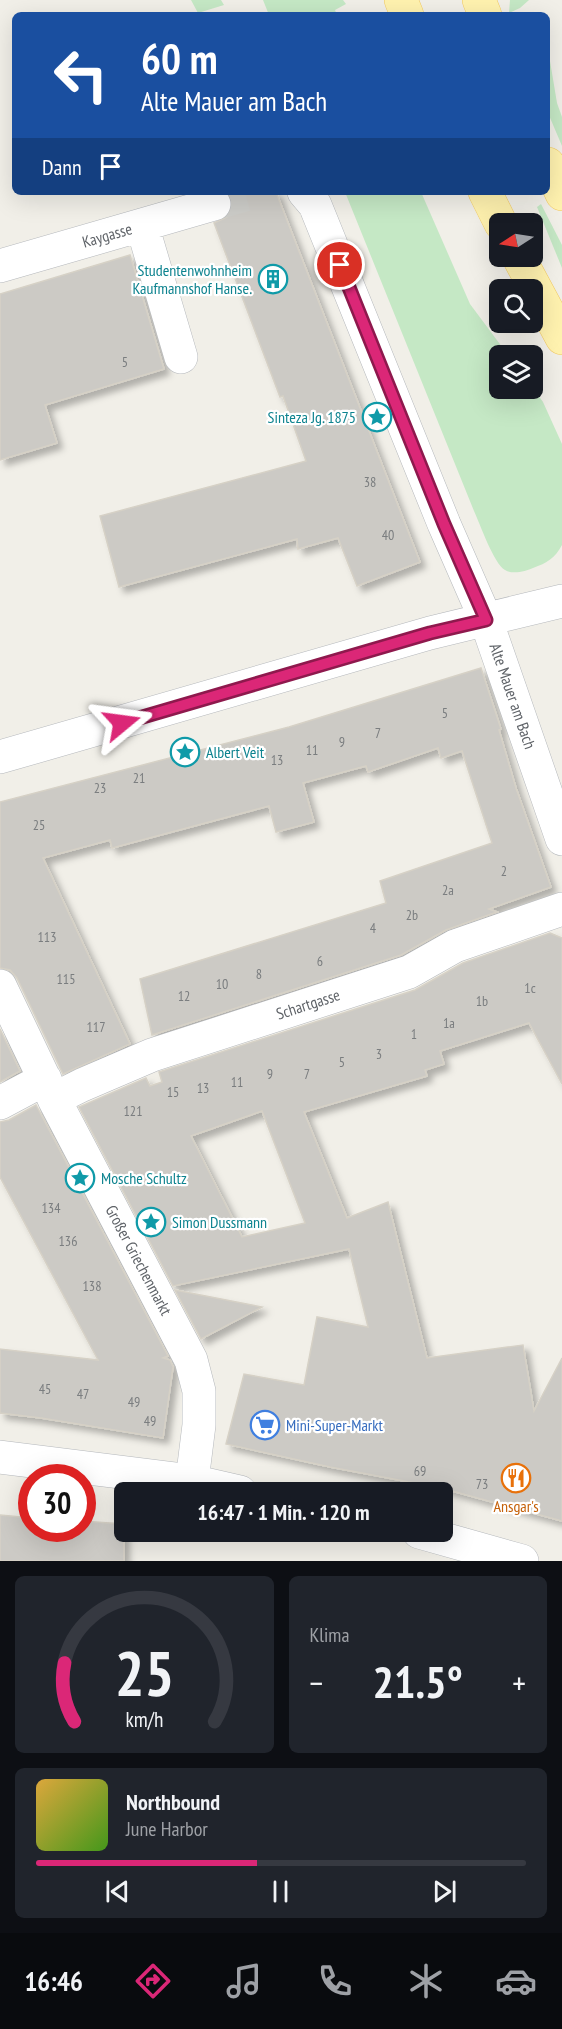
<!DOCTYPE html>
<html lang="de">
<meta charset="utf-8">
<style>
body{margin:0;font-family:"PT Sans Narrow",sans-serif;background:#20242c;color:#f1f3f6;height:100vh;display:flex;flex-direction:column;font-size:22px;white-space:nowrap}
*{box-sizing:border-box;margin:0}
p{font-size:20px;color:#9ea1a6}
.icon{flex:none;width:33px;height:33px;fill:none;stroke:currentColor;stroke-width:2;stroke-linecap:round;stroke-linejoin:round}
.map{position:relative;height:1561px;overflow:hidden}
.panel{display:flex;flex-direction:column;gap:15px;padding:15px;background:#0d0f14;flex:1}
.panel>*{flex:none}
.top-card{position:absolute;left:12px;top:12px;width:538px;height:183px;border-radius:9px;box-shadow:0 6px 24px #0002;background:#1a4fa0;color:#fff;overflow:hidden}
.needle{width:39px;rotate:258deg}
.controls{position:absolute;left:489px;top:213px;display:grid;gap:12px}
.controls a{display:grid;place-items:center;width:54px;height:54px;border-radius:9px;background:#171b24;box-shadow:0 6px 24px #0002;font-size:30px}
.speed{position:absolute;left:18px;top:1464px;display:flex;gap:12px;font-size:30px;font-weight:700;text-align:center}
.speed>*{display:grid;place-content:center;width:78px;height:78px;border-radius:50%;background:#171b24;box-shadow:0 6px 24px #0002;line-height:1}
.speed .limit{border:9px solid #d22;background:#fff;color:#111}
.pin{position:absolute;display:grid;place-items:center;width:51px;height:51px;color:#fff;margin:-26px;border:3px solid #fff;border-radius:50%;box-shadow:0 2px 6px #0007}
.me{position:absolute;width:66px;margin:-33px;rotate:74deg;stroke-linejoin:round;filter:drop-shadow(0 0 4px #0008)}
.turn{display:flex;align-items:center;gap:21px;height:126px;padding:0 30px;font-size:27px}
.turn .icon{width:78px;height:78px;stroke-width:2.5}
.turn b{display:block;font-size:42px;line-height:51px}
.then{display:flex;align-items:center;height:57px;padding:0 30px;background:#0003;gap:12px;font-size:22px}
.big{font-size:45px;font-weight:600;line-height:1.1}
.panel .widget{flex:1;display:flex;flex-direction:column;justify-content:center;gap:9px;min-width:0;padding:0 21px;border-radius:9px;background:#20242c}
.panel .dial{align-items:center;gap:0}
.dial svg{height:156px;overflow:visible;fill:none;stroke:#363941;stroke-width:7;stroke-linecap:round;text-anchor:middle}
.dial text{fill:#f1f3f6;stroke:none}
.song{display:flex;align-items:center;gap:18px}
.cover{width:72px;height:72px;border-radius:9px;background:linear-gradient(135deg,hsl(40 70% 55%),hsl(100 70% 35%))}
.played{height:6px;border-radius:3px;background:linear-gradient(90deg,#db2777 45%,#363941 45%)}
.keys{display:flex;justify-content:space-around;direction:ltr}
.heat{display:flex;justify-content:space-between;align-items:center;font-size:33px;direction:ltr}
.panel .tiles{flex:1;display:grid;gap:15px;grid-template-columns:1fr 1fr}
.widget:last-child{grid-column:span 2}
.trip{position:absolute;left:114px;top:1482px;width:339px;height:60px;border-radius:9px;background:#171b24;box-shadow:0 6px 24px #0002;font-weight:600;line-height:60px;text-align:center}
.dock{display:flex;height:96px;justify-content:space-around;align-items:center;background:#090b0e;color:#9ea1a6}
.dock .icon{width:42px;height:42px}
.dock .selected{color:#db2777}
.dock b{font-size:27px;color:#f1f3f6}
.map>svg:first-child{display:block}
</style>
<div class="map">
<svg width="562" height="1561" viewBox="0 0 562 1561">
<defs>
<filter id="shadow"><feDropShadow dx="5.5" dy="5.5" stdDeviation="3" flood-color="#0004"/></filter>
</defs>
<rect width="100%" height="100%" fill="#f1efe8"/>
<path fill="#c5e8c5" d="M191,0H221L224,5L198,13Z
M263,0H343L346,4L335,10L337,15H269Z
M510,0H529L520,8L509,13Z
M549,55L557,103L562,117V146L548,113Z
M345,192H421L470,304L508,355L500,356V388H533L543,402L562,444V545C555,558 547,563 533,568C526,571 513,575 505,570C494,564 480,524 474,511Z
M541,204L562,245V268L537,207Z"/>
<path fill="#cccac5" stroke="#d6d1c6" stroke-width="1.5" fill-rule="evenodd" filter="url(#shadow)" d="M228,192H276L420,562L357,586L338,538L298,549L297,539L119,587L100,516L306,461L283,396L280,397L214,223L227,217L232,209V199Z
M130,255L164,369L45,405L57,443L0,460V294Z
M481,668L501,729L499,730L516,788L551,887L489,909L497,912L446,930L401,955L152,1035L140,979L386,903L380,881L492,843L462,751L441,758L438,748L368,772L366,766L303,783L314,822L276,832L269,806L112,848L110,840L43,858L130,1044L63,1074L17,978L10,970L0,968V802L289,727Z
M550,933L562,938V1084L529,1023L440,1051L444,1064L425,1070L427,1076L304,1112L347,1218L388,1202L427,1358L523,1345L534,1411L562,1358V1521L441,1488L330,1467L226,1444L244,1374L304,1385L317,1317L368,1327L349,1249L173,1286L79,1107L146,1078L150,1086L162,1082L159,1072L415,990L463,963ZM262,1111L305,1223L242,1237L191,1136Z
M0,1029L20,1071L0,1082Z
M36,1105L168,1356L163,1358L170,1360L173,1367L163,1438L41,1418L0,1413V1349L98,1360L0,1177V1122L9,1120Z
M175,1290L262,1307L201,1339Z
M0,1515L32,1518V1528H82V1521L124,1524V1561H0Z"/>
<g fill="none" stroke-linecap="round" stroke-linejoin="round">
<path stroke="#ccccc8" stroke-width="33" stroke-dasharray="33 16" stroke-linecap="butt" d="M214,204L256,192"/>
<g stroke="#b5b8bc" stroke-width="34">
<path id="minor" d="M304,192L315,205L444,524L486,620L562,839
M142,225L181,357
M0,266L214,204
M0,757L430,633L562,601
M0,986L54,1099L191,1360L199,1391V1425L192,1481
M54,1099L82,1085L152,1055L409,972L455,946L562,909
M0,1103L45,1079
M0,1457L192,1481L240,1492
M419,1532L522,1561"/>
</g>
<g stroke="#f2c960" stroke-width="34">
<path id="major" d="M401,0L407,15
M479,0L485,15
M548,164L562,194
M485,192L501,224
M518,256L562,338"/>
</g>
<use href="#minor" stroke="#fff" stroke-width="33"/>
<use href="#major" stroke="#fff2af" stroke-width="33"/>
</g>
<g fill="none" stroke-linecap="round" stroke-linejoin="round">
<g stroke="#8e194d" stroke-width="15">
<path id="route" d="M122,723L430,633L486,620L444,524L340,265"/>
</g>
<use href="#route" stroke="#db2777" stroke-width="10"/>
</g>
<defs>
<g id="building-ring" transform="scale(1.5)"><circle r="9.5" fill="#fff" stroke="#0f9aa8" stroke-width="1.5"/><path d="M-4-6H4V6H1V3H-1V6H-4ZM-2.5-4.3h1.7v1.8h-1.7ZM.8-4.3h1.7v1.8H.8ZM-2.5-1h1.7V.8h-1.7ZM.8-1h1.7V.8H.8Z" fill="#0f9aa8"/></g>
<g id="sight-ring" transform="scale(1.5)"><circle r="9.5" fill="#fff" stroke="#0f9aa8" stroke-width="1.5"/><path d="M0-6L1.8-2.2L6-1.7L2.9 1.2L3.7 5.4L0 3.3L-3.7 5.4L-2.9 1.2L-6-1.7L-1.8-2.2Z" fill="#0f9aa8"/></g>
<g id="supermarket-ring" transform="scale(1.5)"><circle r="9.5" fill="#fff" stroke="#3f7fe0" stroke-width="1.5"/><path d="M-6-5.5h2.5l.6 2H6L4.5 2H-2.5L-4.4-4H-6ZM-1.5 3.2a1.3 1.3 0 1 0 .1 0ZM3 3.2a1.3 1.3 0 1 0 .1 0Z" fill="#3f7fe0"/></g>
<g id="restaurant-ring" transform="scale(1.5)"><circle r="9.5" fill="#fff" stroke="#e8710a" stroke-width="1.5"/><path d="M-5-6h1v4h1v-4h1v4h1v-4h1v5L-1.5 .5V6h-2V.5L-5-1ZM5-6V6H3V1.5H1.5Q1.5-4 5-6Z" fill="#e8710a"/></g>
</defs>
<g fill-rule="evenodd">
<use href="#building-ring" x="273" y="279"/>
<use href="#sight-ring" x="377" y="417"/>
<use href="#sight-ring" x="185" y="752"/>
<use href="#sight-ring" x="80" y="1178"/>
<use href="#sight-ring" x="151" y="1222"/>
<use href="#supermarket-ring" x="265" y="1425"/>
<use href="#restaurant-ring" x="516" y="1478"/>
</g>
<g text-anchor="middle" stroke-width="4.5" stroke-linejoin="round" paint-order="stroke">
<g font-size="14" fill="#7a7d7f">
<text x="125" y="367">5</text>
<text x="370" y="487">38</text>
<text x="388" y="540">40</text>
<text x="445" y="718">5</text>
<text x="378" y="738">7</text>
<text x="342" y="747">9</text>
<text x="312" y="755">11</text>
<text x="277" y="765">13</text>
<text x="139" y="783">21</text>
<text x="100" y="793">23</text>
<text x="39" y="830">25</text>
<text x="504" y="876">2</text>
<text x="448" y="895">2a</text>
<text x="412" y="920">2b</text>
<text x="373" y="933">4</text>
<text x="47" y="942">113</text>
<text x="320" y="966">6</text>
<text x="259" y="979">8</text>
<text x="66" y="984">115</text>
<text x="222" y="989">10</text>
<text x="530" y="993">1c</text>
<text x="184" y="1001">12</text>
<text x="482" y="1006">1b</text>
<text x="449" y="1028">1a</text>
<text x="96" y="1032">117</text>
<text x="414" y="1039">1</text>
<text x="379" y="1059">3</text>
<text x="342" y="1067">5</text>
<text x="270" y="1079">9</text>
<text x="307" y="1079">7</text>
<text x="237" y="1087">11</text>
<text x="203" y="1093">13</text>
<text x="173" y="1097">15</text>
<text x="133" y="1116">121</text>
<text x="51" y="1213">134</text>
<text x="68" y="1246">136</text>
<text x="92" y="1291">138</text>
<text x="45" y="1394">45</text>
<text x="83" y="1399">47</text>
<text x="134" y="1407">49</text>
<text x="150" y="1426">49</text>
<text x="420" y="1476">69</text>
<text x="482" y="1489">73</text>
</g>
<g font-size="16" fill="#5f6368" stroke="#fff">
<text transform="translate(107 235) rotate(-16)" y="6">Kaygasse</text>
<text transform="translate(513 696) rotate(71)" y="6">Alte Mauer am Bach</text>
<text transform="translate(308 1004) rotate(-18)" y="6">Schartgasse</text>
<text transform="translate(139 1260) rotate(62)" y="6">Großer Griechenmarkt</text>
</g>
<g font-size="16" fill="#0d838f" stroke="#fff" text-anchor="start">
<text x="252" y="276" text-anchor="end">Studentenwohnheim<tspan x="252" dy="18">Kaufmannshof Hanse.</tspan></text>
<text x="356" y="423" text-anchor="end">Sinteza Jg. 1875</text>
<text x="206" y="758">Albert Veit</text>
<text x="101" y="1184">Mosche Schultz</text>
<text x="172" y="1228">Simon Dussmann</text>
</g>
<g font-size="16" fill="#366cbe" stroke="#fff" text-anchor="start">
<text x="286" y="1431">Mini-Super-Markt</text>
</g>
<g font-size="16" fill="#c56008" stroke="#fff">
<text x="516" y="1512">Ansgar's</text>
</g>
</g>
</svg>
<div class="controls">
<a><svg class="needle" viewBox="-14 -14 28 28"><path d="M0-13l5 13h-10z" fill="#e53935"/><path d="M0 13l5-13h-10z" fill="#9ea1a6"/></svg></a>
<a><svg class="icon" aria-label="search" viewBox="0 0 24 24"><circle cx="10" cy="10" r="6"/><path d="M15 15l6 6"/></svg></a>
<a><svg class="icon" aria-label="layers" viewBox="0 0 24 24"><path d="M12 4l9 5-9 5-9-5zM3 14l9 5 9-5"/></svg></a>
</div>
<div class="speed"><div class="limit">30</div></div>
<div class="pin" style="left:340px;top:265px;background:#d93025"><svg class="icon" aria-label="arrive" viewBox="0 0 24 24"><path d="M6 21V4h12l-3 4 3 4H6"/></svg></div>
<svg class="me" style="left:122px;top:723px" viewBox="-20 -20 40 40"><path d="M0-17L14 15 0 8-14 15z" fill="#db2777" stroke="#fff" stroke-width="4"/></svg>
<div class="trip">16:47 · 1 Min. · 120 m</div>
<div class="top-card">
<div class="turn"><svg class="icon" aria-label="left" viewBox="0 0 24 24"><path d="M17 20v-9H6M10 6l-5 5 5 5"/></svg><div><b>60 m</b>Alte Mauer am Bach</div></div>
<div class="then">Dann<svg class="icon" aria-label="arrive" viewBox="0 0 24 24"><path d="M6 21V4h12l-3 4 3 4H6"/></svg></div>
</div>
</div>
<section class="panel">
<div class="tiles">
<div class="widget dial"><svg viewBox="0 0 100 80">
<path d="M14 69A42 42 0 1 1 86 69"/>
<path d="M14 69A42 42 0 0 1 9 39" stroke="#db2777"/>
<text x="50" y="56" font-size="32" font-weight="700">25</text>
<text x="50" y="72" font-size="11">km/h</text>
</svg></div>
<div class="widget"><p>Klima</p>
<div class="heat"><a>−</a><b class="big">21.5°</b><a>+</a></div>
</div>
<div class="widget">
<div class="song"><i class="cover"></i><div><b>Northbound</b><p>June Harbor</p></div></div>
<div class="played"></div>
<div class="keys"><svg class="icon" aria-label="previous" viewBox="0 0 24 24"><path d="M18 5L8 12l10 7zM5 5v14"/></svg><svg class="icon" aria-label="pause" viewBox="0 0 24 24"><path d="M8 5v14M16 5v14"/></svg><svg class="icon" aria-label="next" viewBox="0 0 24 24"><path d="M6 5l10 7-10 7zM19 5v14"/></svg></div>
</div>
</div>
</section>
<nav class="dock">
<b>16:46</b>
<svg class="icon selected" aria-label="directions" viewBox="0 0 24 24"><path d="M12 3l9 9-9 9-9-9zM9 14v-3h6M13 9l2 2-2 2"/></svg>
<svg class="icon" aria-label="music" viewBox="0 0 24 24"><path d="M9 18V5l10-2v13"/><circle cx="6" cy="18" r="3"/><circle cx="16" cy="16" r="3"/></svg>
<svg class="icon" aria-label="phone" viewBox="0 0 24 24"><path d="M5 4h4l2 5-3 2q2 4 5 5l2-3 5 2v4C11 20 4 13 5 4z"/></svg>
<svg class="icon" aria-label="climate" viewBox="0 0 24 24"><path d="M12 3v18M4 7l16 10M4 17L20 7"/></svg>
<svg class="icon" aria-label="car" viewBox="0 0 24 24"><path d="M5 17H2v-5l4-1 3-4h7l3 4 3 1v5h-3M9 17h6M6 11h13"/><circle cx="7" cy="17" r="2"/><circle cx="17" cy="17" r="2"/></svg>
</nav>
